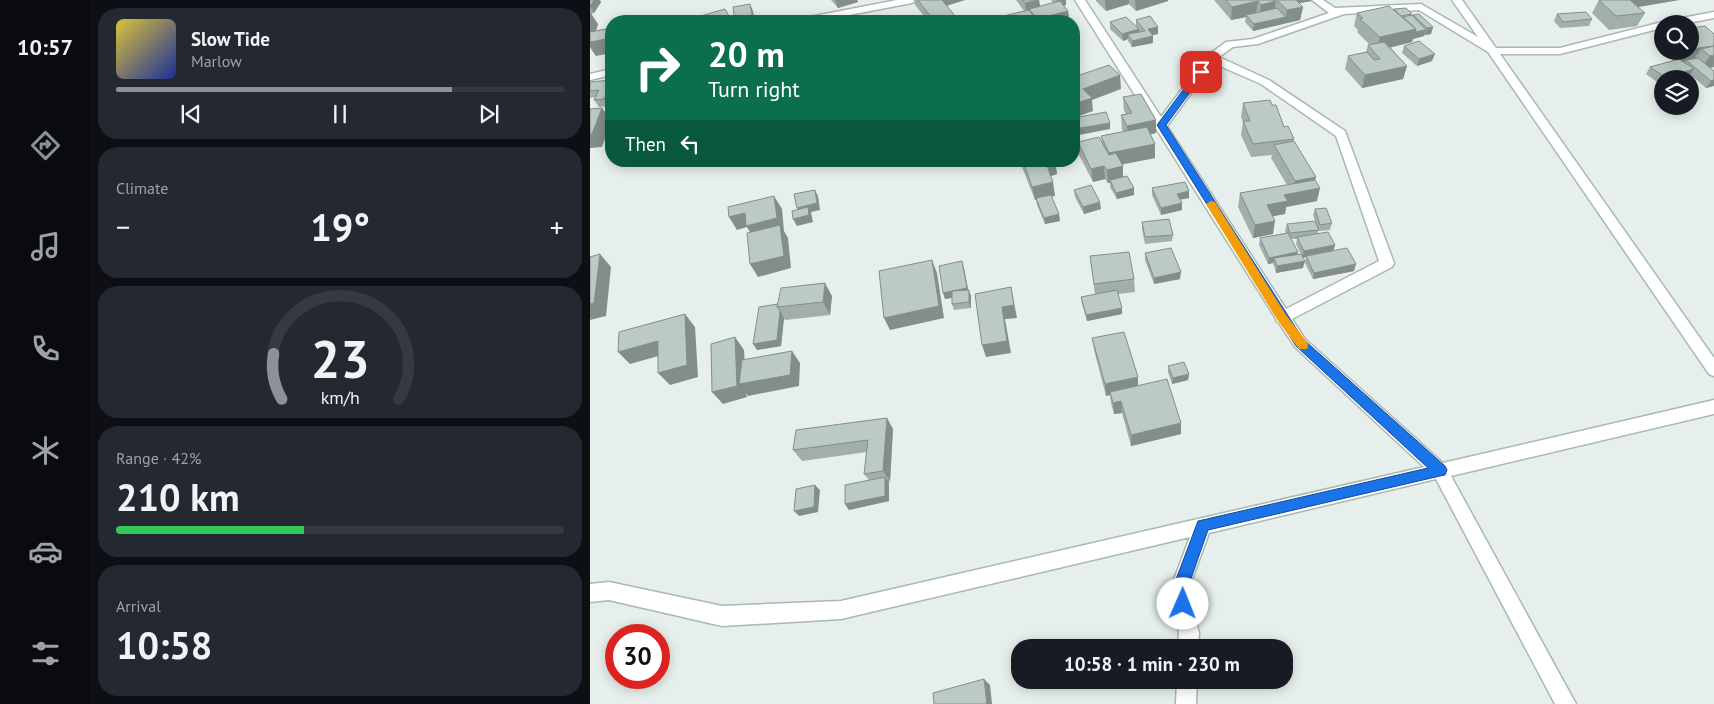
<!DOCTYPE html>
<meta charset="utf-8">
<style>
body{margin:0;font-family:"PT Sans",sans-serif;background:#242831;color:#f1f3f6;height:100vh;display:flex;flex-direction:column;font-size:19px;white-space:nowrap}
*{box-sizing:border-box;margin:0}
p{font-size:16px;color:#9ea1a6}
.icon{flex:none;width:28px;height:28px;fill:none;stroke:currentColor;stroke-width:2;stroke-linecap:round;stroke-linejoin:round}
.map{position:relative;flex:1;overflow:hidden}
.drawer{display:flex;flex-direction:column;gap:8px;padding:8px;background:#0d0f14;width:500px}
.drawer>*{flex:none}
.guide{position:absolute;left:15px;top:15px;width:475px;height:152px;border-radius:20px;box-shadow:0 2px 12px #0003;background:#0b6e4f;color:#fff;overflow:hidden}
.controls{position:absolute;left:1064px;top:15px;display:grid;gap:10px}
.controls a{display:grid;place-items:center;width:45px;height:45px;border-radius:50%;background:#171b24;box-shadow:0 2px 12px #0003;font-size:25px}
.speed{position:absolute;left:15px;top:624px;display:flex;gap:10px;font-size:25px;font-weight:700;text-align:center}
.speed>*{display:grid;place-content:center;width:65px;height:65px;border-radius:50%;background:#171b24;box-shadow:0 2px 12px #0003;line-height:1}
.speed .limit{border:8px solid #d22;background:#fff;color:#111}
.pin{position:absolute;display:grid;place-items:center;width:42px;height:42px;color:#fff;margin:-21px;border-radius:10px;box-shadow:0 2px 8px #0006}
.me{position:absolute;width:55px;margin:-28px;rotate:1deg;stroke-linejoin:round;filter:drop-shadow(0 0 4px #0008)}
.turn{display:flex;align-items:center;gap:18px;height:105px;padding:0 20px;font-size:22px}
.turn .icon{width:65px;height:65px;stroke-width:2.5}
.turn b{display:block;font-size:35px;line-height:42px}
.then{display:flex;align-items:center;height:48px;padding:0 20px;background:#0003;gap:10px;font-size:19px}
.big{font-size:38px;font-weight:600;line-height:1.1}
.drawer .widget{flex:1;display:flex;flex-direction:column;justify-content:center;gap:8px;min-width:0;padding:0 18px;border-radius:20px;background:#242831}
.drawer .dial{align-items:center;gap:0}
.dial svg{height:130px;overflow:visible;fill:none;stroke:#363941;stroke-width:7;stroke-linecap:round;text-anchor:middle}
.dial text{fill:#f1f3f6;stroke:none}
.song{display:flex;align-items:center;gap:15px}
.cover{width:60px;height:60px;border-radius:8px;background:linear-gradient(135deg,hsl(50 70% 55%),hsl(230 70% 35%))}
.played{height:5px;border-radius:2px;background:linear-gradient(90deg,#8c9099 75%,#363941 75%)}
.keys{display:flex;justify-content:space-around;direction:ltr}
.heat{display:flex;justify-content:space-between;align-items:center;font-size:28px;direction:ltr}
.charge{height:8px;border-radius:4px;background:linear-gradient(90deg,#34c759 42%,#363941 0)}
.trip{position:absolute;left:421px;top:639px;width:282px;height:50px;border-radius:20px;background:#171b24;box-shadow:0 2px 12px #0003;font-weight:600;line-height:50px;text-align:center}
main{display:flex;flex:1;min-height:0}
.menu{display:flex;flex-direction:column;width:90px;justify-content:space-around;align-items:center;background:#090b0e;color:#9ea1a6}
.menu .icon{width:35px;height:35px}
.menu .selected{color:#8c9099}
.menu b{font-size:22px;color:#f1f3f6}
.map>svg:first-child{display:block}
</style>
<main>
<nav class="menu">
<b>10:57</b>
<svg class="icon selected" aria-label="directions" viewBox="0 0 24 24"><path d="M12 3l9 9-9 9-9-9zM9 14v-3h6M13 9l2 2-2 2"/></svg>
<svg class="icon" aria-label="music" viewBox="0 0 24 24"><path d="M9 18V5l10-2v13"/><circle cx="6" cy="18" r="3"/><circle cx="16" cy="16" r="3"/></svg>
<svg class="icon" aria-label="phone" viewBox="0 0 24 24"><path d="M5 4h4l2 5-3 2q2 4 5 5l2-3 5 2v4C11 20 4 13 5 4z"/></svg>
<svg class="icon" aria-label="climate" viewBox="0 0 24 24"><path d="M12 3v18M4 7l16 10M4 17L20 7"/></svg>
<svg class="icon" aria-label="car" viewBox="0 0 24 24"><path d="M5 17H2v-5l4-1 3-4h7l3 4 3 1v5h-3M9 17h6M6 11h13"/><circle cx="7" cy="17" r="2"/><circle cx="17" cy="17" r="2"/></svg>
<svg class="icon" aria-label="filters" viewBox="0 0 24 24"><path d="M4 7h16M4 17h16"/><circle cx="9" cy="7" r="2"/><circle cx="15" cy="17" r="2"/></svg>
</nav>
<section class="drawer">
<div class="widget">
<div class="song"><i class="cover"></i><div><b>Slow Tide</b><p>Marlow</p></div></div>
<div class="played"></div>
<div class="keys"><svg class="icon" aria-label="previous" viewBox="0 0 24 24"><path d="M18 5L8 12l10 7zM5 5v14"/></svg><svg class="icon" aria-label="pause" viewBox="0 0 24 24"><path d="M8 5v14M16 5v14"/></svg><svg class="icon" aria-label="next" viewBox="0 0 24 24"><path d="M6 5l10 7-10 7zM19 5v14"/></svg></div>
</div>
<div class="widget"><p>Climate</p>
<div class="heat"><a>−</a><b class="big">19°</b><a>+</a></div>
</div>
<div class="widget dial"><svg viewBox="0 0 100 80">
<path d="M14 69A42 42 0 1 1 86 69"/>
<path d="M14 69A42 42 0 0 1 9 41" stroke="#8c9099"/>
<text x="50" y="56" font-size="32" font-weight="700">23</text>
<text x="50" y="72" font-size="11">km/h</text>
</svg></div>
<div class="widget"><p>Range · 42%</p><b class="big">210 km</b><div class="charge"></div></div>
<div class="widget"><p>Arrival</p><b class="big">10:58</b></div>
</section>
<div class="map">
<svg width="1124" height="704" viewBox="0 0 1124 704">
<rect width="100%" height="100%" fill="#e6efeb"/>
<g fill="none" stroke-linecap="round" stroke-linejoin="round">
<g stroke="#a8b8b2" stroke-width="3">
<path id="street" d="M307,0H327L322,3L228,21H209L214,18Z
M485,0H495L571,117L617,56L636,42L663,39L739,13L722,0H733L745,8L831,4L888,37L862,0H872L906,48H970L1076,21L1124,12V18L1093,24H1072V28L970,54H910L1124,358V376L1119,374L898,52L829,10L754,14L668,44L643,47L629,57L679,80L755,131L804,263L802,267L702,319L715,339L853,463L1124,400V414L861,476L986,704H965L846,479L619,533L598,590L609,633L608,648H588L589,633L580,590L600,537L251,619L132,626L19,600L0,602V584L19,582L132,606L251,601L834,467L705,347L689,323L687,322L685,317ZM623,63L671,84L746,136L789,261L696,309L577,126Z
M21,69V75L0,80V74Z
M587,680H607L606,704H586Z"/>
</g>
<use href="#street" fill="#fff" fill-rule="evenodd"/>
</g>
<path fill="#a1aea9" fill-rule="evenodd" d="M0,0L11,2L4,13L1,14L8,24L6,31V56L0,47Z
M241,0H267L268,2L248,8Z
M324,0H375L356,5L369,21H338L325,5Z
M426,0H449L450,6L463,3L461,0H476V5L473,6L478,11L479,18L466,21H401V19L434,11Z
M506,0H578V1L546,11L539,4L516,11L506,1Z
M624,0H721V1L709,3L713,7L710,20L663,31L655,22L656,17L641,20Z
M1009,0H1089L1048,7L1055,13L1047,26L1019,30L1002,13Z
M804,9L822,14L821,16L823,17V15L843,27L841,34L835,35L834,34V36L823,39L822,42L800,47L817,66L813,79L772,88L755,69L758,56L776,52L778,45H780L767,32L768,30L764,26L767,13Z
M967,14L1002,19L999,26L970,28L964,21Z
M546,20L568,34L562,35L563,43L542,47L538,41V39L533,41L520,29V22L546,26Z
M1124,34V67L1120,68L1124,71V86L1116,88L1100,74L1099,76L1090,79H1072V83L1070,84L1056,74L1060,67L1084,60L1074,51H1100Z
M1072,35V50L1067,45Z
M814,46L842,61L827,66L812,53Z
M21,80L19,106L9,107L4,100L5,97L0,98V82Z
M533,97L566,120V133L560,134L565,144V158L532,164L533,166V176L544,188V195L527,199L520,187V183H518L515,179L503,182L489,155L488,142L512,143L511,136L533,132L532,129L531,115L536,114L534,111Z
M653,103L682,105L694,127L704,139V141L725,180L727,201L696,207L695,214L683,216V234L663,238L648,207L650,193L697,185L681,158L682,155L661,157L651,135L653,121L651,117Z
M431,161H465L467,174L461,176L465,196H461L470,221L455,224L447,205L446,200H445L432,167Z
M562,188L599,191V198L590,200L592,203V210L571,215L562,195Z
M484,190L511,209L494,214L485,197Z
M725,209L742,223L740,230L729,231L728,230V234L745,245L743,251L764,271L723,279L715,263L716,257H713V268L686,273L683,263L678,264L669,245L670,238L696,233L695,231L697,224L726,223L723,215ZM701,239H707L706,244L711,254H707L708,252Z
M552,222L583,235L582,241L555,244L552,229Z
M555,253L590,279L564,284L555,260Z
M500,256L544,279L545,292L528,294L532,314L497,321L492,304L491,297L505,295Z
M372,261L378,290L381,296V308L364,310L362,304V298L355,299Z
M242,296L240,315L195,320L194,318L191,346L167,350L169,307Z
M502,338L548,385L591,434L541,446L532,413L524,414L521,403L520,395L516,396L504,350Z
M578,366L599,374L598,380L582,384L578,372Z
M303,429L300,481L298,482L299,501L259,510L255,504L279,480L274,474L277,452L212,461L203,450Z"/>
<path fill="#838d89" d="M4,0H10L11,2L4,13L0,7Z
M245,0H267L268,2L248,8Z
M351,0H375L353,7Z
M448,0H449L451,13L439,9L440,15L437,16L435,3Z
M469,0H476V5L467,8L466,1Z
M515,0H539V4L516,11Z
M545,0H578V1L546,11Z
M701,0H721V1L700,5Z
M1036,0H1089L1030,10Z
M668,1L666,14L656,15V17L641,20L642,7Z
M686,1L684,14L669,18L671,5Z
M160,4L163,11L165,21H163Z
M713,7L710,20L663,31L664,24L696,17L697,10Z
M478,11L479,18L466,21H447V19Z
M0,12L8,24L3,40H0Z
M139,16L142,21H121Z
M444,17V21H428Z
M568,27V34L558,36V29Z
M843,27L841,34L835,35L837,28Z
M549,29V35L538,34V39L533,41L532,34Z
M826,29L836,30L834,36L823,39L822,42L787,51L790,37Z
M563,36V43L542,47V41Z
M21,38V53L6,56L0,47V42Z
M1124,46V67L1111,69L1120,56L1111,49L1103,60H1096L1095,62L1087,63L1094,51H1100V49Z
M845,54L842,61L827,66L829,59Z
M817,66L813,79L772,88L775,75Z
M1104,69L1099,76L1090,79H1074L1075,77Z
M530,75L531,89L502,100L503,111L484,118V104L493,89Z
M1124,80V86L1116,88L1121,81Z
M21,85V101L19,106L14,99Z
M12,108L21,120V122L12,147L0,148V134Z
M566,120V133L538,140L537,126Z
M520,123V129L484,136V129Z
M565,144V158L519,167V153Z
M465,161L467,174L458,177L456,163Z
M514,166L515,179L503,182L501,169Z
M533,166V180H520V183H518L517,170Z
M726,177L723,189L730,188L727,201L696,207L695,214L674,218L677,205L694,195L702,193L705,181Z
M463,182L465,196L445,200L442,187Z
M544,188V195L527,199L526,193Z
M225,190L228,196L230,210L221,212L223,222L207,226L203,219L210,215L207,208Z
M599,191V198L587,200V194Z
M184,196L192,209L194,231L198,238L201,268L168,277L160,264L164,239L157,227L147,230L139,217Z
M510,202L511,209L494,214L493,207Z
M592,203V210L571,215V208Z
M469,214L470,221L455,224L454,218Z
M685,221L683,234L663,238L665,225Z
M745,245L743,252L712,258L714,251Z
M708,252L706,259L684,258L683,263L678,264L679,258Z
M10,254L21,267L16,316L0,320V304Z
M342,260L347,273L354,318L300,330L294,318Z
M372,261L374,268L379,294V290L381,296V308L379,302V294L355,299L353,293Z
M715,261L713,268L686,273L687,266Z
M766,264L764,271L723,279L724,273Z
M591,272L590,279L564,284V278Z
M235,283L242,296L240,315L233,302Z
M421,287L427,318L415,319L421,353L396,357L392,345Z
M532,308V314L497,321L496,315Z
M190,311L194,318L191,346L167,350L163,344Z
M95,314L105,327L108,377L80,385L68,373Z
M145,337L154,350L156,383L202,351L210,363L209,386L158,396L156,393L157,397L133,404L122,392Z
M68,341L79,353L40,364L28,352Z
M599,374L598,380L582,384L583,378Z
M548,377V389L520,392V395L516,396L515,384Z
M531,401L532,413L524,414L523,403Z
M297,418L303,429L300,481L293,471Z
M591,423V434L541,446V435Z
M295,477L299,482V501L259,510L255,504Z
M225,485L230,490L228,512L209,516L204,511Z
M394,679L400,685L402,704H397Z"/>
<path fill="#bbcac4" stroke="#838d89" d="M0,0H4L0,7Z
M328,0H352L369,21H344Z
M433,0H448L435,3Z
M636,0H685L686,1L671,5L668,1L642,7Z
M687,0H706L713,7L697,10Z
M1009,0H1040L1055,13L1026,16Z
M470,1L478,11L447,19L439,9Z
M160,4L163,21H145L143,7Z
M799,6L826,29L790,37L770,19L773,18L767,13Z
M687,8L696,17L664,24L656,15Z
M816,8L822,14L811,16L804,9Z
M135,9L139,16L121,21H101L100,19Z
M439,10L444,17L428,21H422L419,18L410,20V21H403L401,19Z
M996,12L1002,19L973,22L967,14Z
M829,14L843,27L837,28L823,15Z
M822,15L836,30L825,32L826,29L813,17Z
M560,16L568,27L558,29L563,36L542,41L538,34L555,31L546,20Z
M536,17L549,29L532,34L520,22Z
M419,18L422,21H411L410,20Z
M287,19L288,21H277Z
M1115,26L1124,34V46L1100,49V28Z
M21,28V38L0,42V32Z
M829,41L845,54L829,59L814,46Z
M794,42L817,66L775,75L758,56L777,52L784,60L790,59L778,45Z
M1124,46V55L1120,56L1111,49Z
M1108,58L1124,71V80L1121,81L1096,60Z
M1089,59L1104,69L1075,77L1060,67Z
M519,65L530,75L493,89L502,98L484,104V77Z
M21,80V85L14,99L4,100L9,90L0,91V82Z
M551,94L566,120L537,126L531,115L542,113L533,97Z
M680,100L682,105H686L694,127L698,126L704,139L663,144L653,121H660L653,103Z
M12,108L2,134H0V109Z
M516,112L520,123L484,129V118Z
M557,127L565,144L519,153L511,136Z
M509,137L519,155L526,153L533,166L517,170L514,166L501,169L488,142Z
M704,141L726,177L705,181L684,145Z
M433,161H465L456,163L463,182L442,187Z
M537,176L544,188L526,193L520,180Z
M725,180L730,188L694,195L698,201L677,205L685,221L665,225L650,193Z
M595,182L599,191L587,194L592,203L571,208L562,188Z
M501,185L510,202L493,207L484,190Z
M225,190L227,203L207,208L204,194Z
M461,195L469,214L454,218L446,198Z
M184,196L187,218L156,226L155,213L139,217L138,207Z
M218,207L219,215L203,219L202,211Z
M736,208L742,223L730,225L725,209Z
M579,219L583,235L555,237L552,222Z
M725,221L729,230L700,233L697,224Z
M190,225L194,256L160,264L157,233Z
M738,232L745,245L714,251L707,237Z
M698,233L708,252L679,258L670,238Z
M581,248L591,272L564,278L555,253Z
M757,248L766,264L724,273L716,256Z
M539,252L544,279L504,284L500,256Z
M10,254L4,303L0,304V257Z
M711,254L715,261L687,266L684,258Z
M342,260L349,306L294,318L289,271Z
M372,261L377,288L353,293L349,266Z
M235,283L233,302L187,307L191,288Z
M421,287L424,305L412,307L417,341L392,345L385,294Z
M379,290V302L362,304V291Z
M527,290L532,308L496,315L491,297Z
M188,304L187,307L190,311L187,340L163,344L169,307Z
M95,314L97,365L68,373V341L28,352L29,332Z
M534,332L548,377L515,384L502,338Z
M145,337L147,386L122,392L121,344Z
M202,351L200,375L149,384L152,360Z
M594,362L599,374L583,378L578,366Z
M577,379L591,423L541,435L531,401L523,403L520,392Z
M297,418L293,471L274,474L278,440L203,450L206,430Z
M295,477V496L255,504V485Z
M225,485L224,507L204,511L206,489Z
M394,679L397,704H344L343,693Z"/>
<path fill="#1a73e8" stroke="#114b97" d="M608,70L615,72L576,125L713,339L855,466L857,470L855,475L850,476L618,530L597,590L600,604L598,609L593,611L588,609L582,590L608,521L838,468L706,346L567,125Z"/>
<path fill="#f59e0b" d="M621,201L625,202L696,315L717,342L718,345L717,349H709L688,321L616,204Z"/>
</svg>
<div class="controls">
<a><svg class="icon" aria-label="search" viewBox="0 0 24 24"><circle cx="10" cy="10" r="6"/><path d="M15 15l6 6"/></svg></a>
<a><svg class="icon" aria-label="layers" viewBox="0 0 24 24"><path d="M12 4l9 5-9 5-9-5zM3 14l9 5 9-5"/></svg></a>
</div>
<div class="speed"><div class="limit">30</div></div>
<div class="pin" style="left:611px;top:72px;background:#d93025"><svg class="icon" aria-label="arrive" viewBox="0 0 24 24"><path d="M6 21V4h12l-3 4 3 4H6"/></svg></div>
<svg class="me" style="left:593px;top:604px" viewBox="-20 -20 40 40"><circle r="19" fill="#fff"/><path d="M0-13L10 11 0 6-10 11z" fill="#1a73e8"/></svg>
<div class="trip">10:58 · 1 min · 230 m</div>
<div class="guide">
<div class="turn"><svg class="icon" aria-label="right" viewBox="0 0 24 24"><path d="M7 20v-9h11M14 6l5 5-5 5"/></svg><div><b>20 m</b>Turn right</div></div>
<div class="then">Then<svg class="icon" aria-label="left" viewBox="0 0 24 24"><path d="M17 20v-9H6M10 6l-5 5 5 5"/></svg></div>
</div>
</div>
</main>
